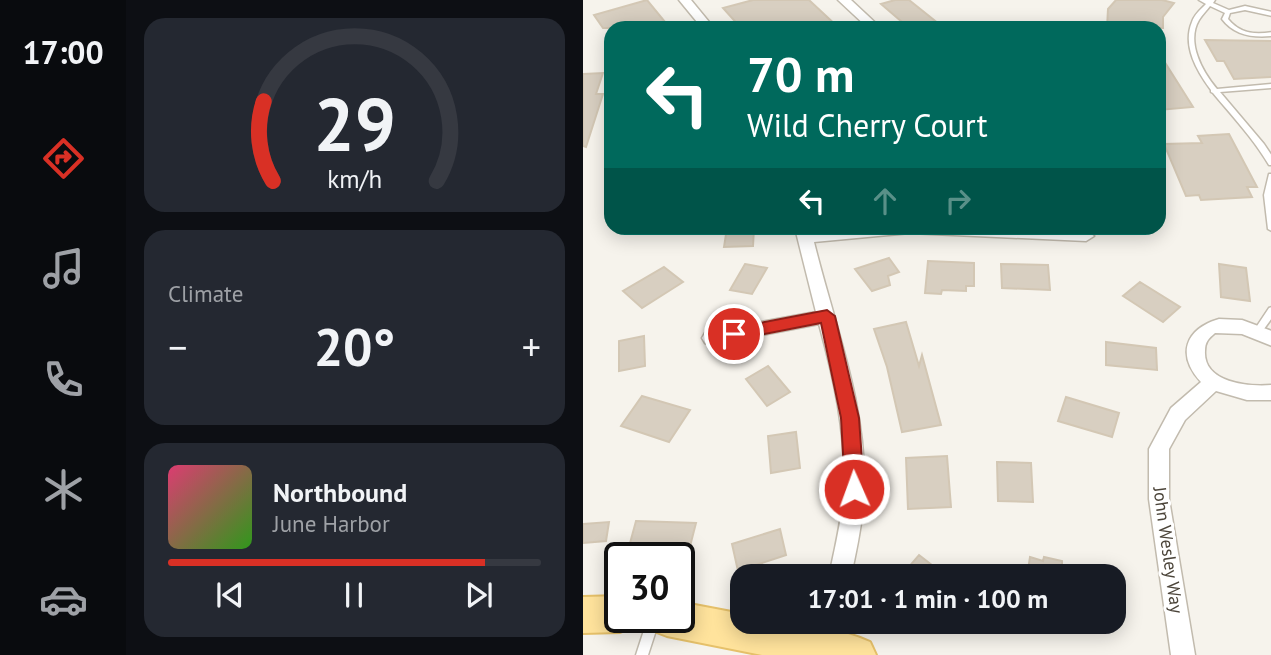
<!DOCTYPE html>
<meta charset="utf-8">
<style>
body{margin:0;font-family:"PT Sans",sans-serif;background:#242831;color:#f1f3f6;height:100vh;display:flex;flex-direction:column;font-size:26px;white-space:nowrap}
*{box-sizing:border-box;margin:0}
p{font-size:23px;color:#9ea1a6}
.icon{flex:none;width:38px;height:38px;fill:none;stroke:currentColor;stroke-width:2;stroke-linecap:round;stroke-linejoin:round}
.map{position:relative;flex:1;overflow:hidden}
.panel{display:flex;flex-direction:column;gap:18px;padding:18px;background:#0d0f14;width:457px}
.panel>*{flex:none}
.banner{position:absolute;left:21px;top:21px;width:562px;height:214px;border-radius:21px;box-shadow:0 4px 18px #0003;background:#00695c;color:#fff;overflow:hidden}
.speed{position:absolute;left:21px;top:542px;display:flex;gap:14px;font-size:35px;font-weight:700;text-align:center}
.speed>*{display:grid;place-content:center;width:91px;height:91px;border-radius:50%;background:#171b24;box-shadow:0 4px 18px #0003;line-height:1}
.speed .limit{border:4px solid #111;border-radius:10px;background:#fff;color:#111}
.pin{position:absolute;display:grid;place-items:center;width:60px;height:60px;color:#fff;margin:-30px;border:4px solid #fff;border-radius:50%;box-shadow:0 2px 7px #0007}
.me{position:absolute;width:77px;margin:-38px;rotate:358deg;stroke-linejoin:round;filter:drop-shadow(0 0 5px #0008)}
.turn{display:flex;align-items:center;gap:24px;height:147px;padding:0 28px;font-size:32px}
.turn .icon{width:91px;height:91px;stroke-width:2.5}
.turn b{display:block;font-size:49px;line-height:60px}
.lanes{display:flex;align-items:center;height:66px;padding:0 28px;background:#0003;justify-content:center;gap:35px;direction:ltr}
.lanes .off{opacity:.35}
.big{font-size:52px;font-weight:700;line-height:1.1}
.panel .tile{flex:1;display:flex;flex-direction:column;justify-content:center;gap:10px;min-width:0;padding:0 24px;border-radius:21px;background:#242831}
.panel .dial{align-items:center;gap:0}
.dial svg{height:182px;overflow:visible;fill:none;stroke:#363941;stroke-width:7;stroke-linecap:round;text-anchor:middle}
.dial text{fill:#f1f3f6;stroke:none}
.song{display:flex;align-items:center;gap:21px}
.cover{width:84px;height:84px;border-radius:10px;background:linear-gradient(135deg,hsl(340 70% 55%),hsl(110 70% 35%))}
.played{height:7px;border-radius:4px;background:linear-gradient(90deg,#d93025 85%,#363941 85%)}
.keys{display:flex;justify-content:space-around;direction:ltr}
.heat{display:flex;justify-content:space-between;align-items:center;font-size:38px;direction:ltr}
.trip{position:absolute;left:147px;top:564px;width:396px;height:70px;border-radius:21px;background:#171b24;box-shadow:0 4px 18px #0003;font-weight:700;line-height:70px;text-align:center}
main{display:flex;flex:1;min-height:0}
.tab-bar{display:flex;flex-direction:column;width:126px;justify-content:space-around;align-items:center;background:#090b0e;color:#9ea1a6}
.tab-bar .icon{width:49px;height:49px}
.tab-bar .active{color:#d93025}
.tab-bar b{font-size:32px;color:#f1f3f6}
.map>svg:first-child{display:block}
</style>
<main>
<nav class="tab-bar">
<b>17:00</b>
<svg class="icon active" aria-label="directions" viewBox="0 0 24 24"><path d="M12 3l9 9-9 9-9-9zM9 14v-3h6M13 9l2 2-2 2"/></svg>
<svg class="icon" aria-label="music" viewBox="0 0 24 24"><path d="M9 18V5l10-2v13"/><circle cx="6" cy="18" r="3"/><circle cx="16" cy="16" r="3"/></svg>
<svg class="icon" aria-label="phone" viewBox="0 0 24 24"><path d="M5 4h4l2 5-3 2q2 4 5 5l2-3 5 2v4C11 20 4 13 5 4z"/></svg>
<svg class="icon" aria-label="climate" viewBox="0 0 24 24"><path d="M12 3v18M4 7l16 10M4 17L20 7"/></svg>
<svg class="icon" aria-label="car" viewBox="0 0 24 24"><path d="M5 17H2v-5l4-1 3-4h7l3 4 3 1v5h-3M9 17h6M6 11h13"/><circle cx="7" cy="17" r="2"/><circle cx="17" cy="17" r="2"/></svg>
</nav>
<section class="panel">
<div class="tile dial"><svg viewBox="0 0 100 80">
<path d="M14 69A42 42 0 1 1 86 69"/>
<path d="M14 69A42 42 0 0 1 10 34" stroke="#d93025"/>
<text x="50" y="56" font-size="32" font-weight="700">29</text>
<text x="50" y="72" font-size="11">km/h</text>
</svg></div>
<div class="tile"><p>Climate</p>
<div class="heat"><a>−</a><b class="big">20°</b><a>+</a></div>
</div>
<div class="tile">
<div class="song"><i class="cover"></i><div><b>Northbound</b><p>June Harbor</p></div></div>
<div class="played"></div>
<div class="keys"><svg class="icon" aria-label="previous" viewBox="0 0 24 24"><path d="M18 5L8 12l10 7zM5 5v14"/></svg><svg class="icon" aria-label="pause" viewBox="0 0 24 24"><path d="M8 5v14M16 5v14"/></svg><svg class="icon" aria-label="next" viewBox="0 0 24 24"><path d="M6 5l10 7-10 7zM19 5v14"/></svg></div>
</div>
</section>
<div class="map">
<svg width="689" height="655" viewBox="0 0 689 655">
<rect width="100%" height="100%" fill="#f6f3ec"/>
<path fill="#d8cfc1" stroke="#d3c7b4" stroke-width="2" d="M64,0L87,28H20L11,15Z
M170,0H226L256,28H158L140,8Z
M312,0H326L361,28H326L298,4Z
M533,0H579L591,3L580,17V28H524L525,9Z
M622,40L689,41V77L651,79L641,61H634Z
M576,53L610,107L576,110Z
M20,73L13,94H20L3,147L0,146V74Z
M646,134L674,187H664L669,197L618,200L616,195L603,196L581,144L619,143L615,136Z
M144,228H171L170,246L141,247Z
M306,258L316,272L305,276L307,285L289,291L272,269Z
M345,261L391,263V286H383V291L359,290L358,294L342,293Z
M162,264L184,268L169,294L147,290Z
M418,264L465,265L467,290L419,288Z
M636,264L663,268L667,301L638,297Z
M81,267L100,282L59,308L40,291Z
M557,282L597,307L580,322L540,296Z
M323,322L336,366L339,355L358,425L319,432L304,367L291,329Z
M61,336L62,366L36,371V341Z
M523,342L573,348L574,370L523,365Z
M185,366L207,392L184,406L163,379Z
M59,396L107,410L86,442L38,426Z
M483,397L536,413L529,437L475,421Z
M213,432L217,468L188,473L185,436Z
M364,456L368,507L325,509L323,458Z
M414,462L448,463L450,502L415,501Z
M53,521L113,523L104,558H43Z
M26,522L23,541L0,543V524Z
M197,529L203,555L155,571L149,544Z
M336,555L363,576H318Z
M447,557L460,561L461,557L479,561V565L500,570L499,576H444Z"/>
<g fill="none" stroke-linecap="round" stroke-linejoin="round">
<g stroke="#c2bbae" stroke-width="3">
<path id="service" d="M616,0H632L630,3L646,10L662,6L689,12V16L662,10L647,13L645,19C656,33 671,35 689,32V36C669,38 651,35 639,19L642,13L627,6C624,10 619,15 616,20C603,42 619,71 634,89L689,84V88L637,92L681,144L689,156V165H686C670,138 650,117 630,93L628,92V90C614,71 599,46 609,22C611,15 618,9 623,4Z
M686,174H689V231L685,229L681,195Z
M689,307V318L678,333H672L671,331L672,329L686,308Z
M65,618H77L65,655H53Z"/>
</g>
<g stroke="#c2bbae" stroke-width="3">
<path id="minor" d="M96,0H108L131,28H119Z
M255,0H268L298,28H285Z
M212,228H228L229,231C319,223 412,227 503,231L511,236L503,241L327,233L231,242C251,324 284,405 281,491C280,520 274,548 268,576H246C252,548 259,519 261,490C263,433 251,378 236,324L128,345L122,343L119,338L122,333L128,331L233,312Z
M636,319L659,320L689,331V346L659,334L632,333C625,339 622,342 622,351C620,383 666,387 689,385V400H664L633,391L602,420L586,449V499L612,655H588L566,499V449L588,408L618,382C593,355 602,329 636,319Z
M236,621H259L252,655H234L231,648Z"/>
</g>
<g stroke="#e6c16a" stroke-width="4">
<path id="primary" d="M37,596V618H54L50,627L37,632L0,633V597Z
M96,602L159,614V621C201,621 248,625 287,642L293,655H179L84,636L71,631L66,618H96Z"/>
</g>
<use href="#service" fill="#fff" fill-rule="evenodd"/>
<use href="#minor" fill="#fff" fill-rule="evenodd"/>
<use href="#primary" fill="#ffe39c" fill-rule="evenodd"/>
</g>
<path fill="#d93025" stroke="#8d1f18" stroke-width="2" d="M244,310L252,316L276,418L281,489L278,494L271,497L265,494L262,489L258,418L238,323L151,340L143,334L151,328Z"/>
<g text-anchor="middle" stroke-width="6" stroke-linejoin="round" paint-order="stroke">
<g font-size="18" fill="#4b4439" stroke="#fff">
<text transform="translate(585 550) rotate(82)" y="6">John Wesley Way</text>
</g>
</g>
</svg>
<div class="speed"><div class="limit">30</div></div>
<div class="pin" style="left:151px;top:334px;background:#d93025"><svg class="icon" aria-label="arrive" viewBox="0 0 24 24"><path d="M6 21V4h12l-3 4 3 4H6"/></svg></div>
<svg class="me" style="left:271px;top:489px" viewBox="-20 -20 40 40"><circle r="17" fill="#d93025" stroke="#fff" stroke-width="3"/><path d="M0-11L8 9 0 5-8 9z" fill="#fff"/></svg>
<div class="trip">17:01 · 1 min · 100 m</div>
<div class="banner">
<div class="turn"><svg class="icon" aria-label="left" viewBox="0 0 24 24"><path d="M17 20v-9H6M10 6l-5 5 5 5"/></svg><div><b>70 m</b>Wild Cherry Court</div></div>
<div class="lanes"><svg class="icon" aria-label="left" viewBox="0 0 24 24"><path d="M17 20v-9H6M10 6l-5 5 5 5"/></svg><svg class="icon off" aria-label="ahead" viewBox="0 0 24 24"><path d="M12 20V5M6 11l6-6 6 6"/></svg><svg class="icon off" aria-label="right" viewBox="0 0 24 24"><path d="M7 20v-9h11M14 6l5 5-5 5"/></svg></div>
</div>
</div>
</main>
